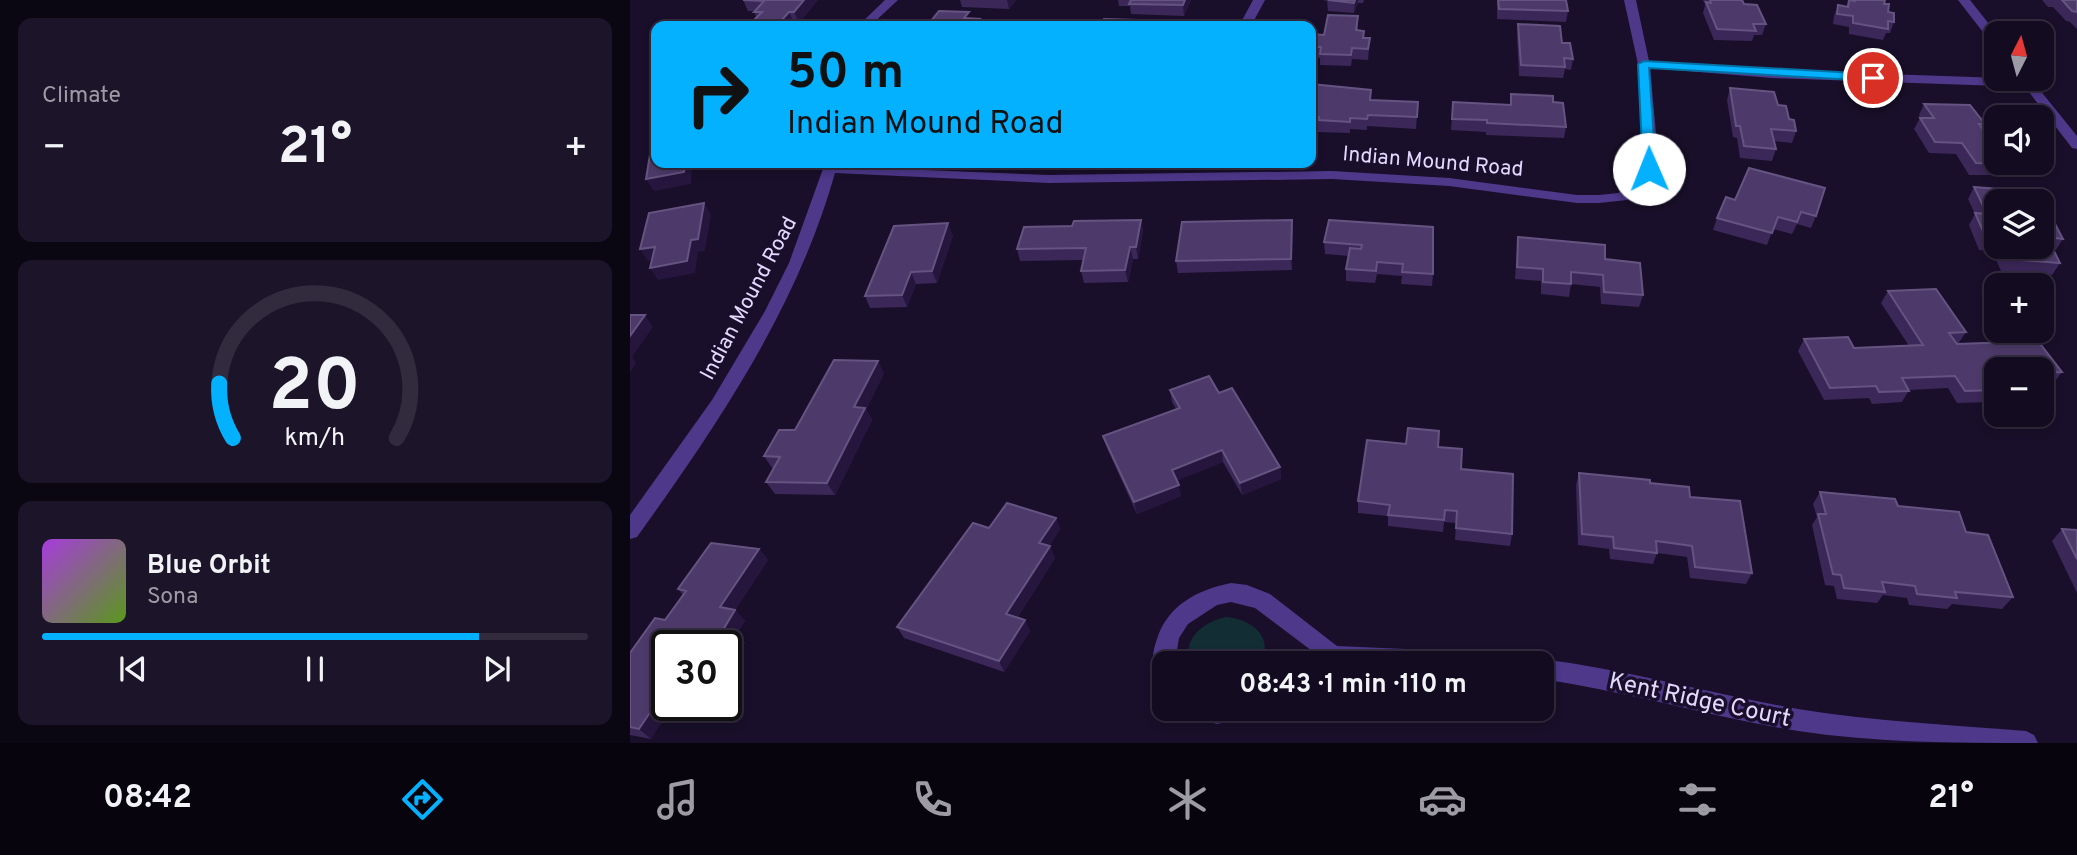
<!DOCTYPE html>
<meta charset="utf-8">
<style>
body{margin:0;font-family:Overpass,sans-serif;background:#1c1429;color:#f1f3f6;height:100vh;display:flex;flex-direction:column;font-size:26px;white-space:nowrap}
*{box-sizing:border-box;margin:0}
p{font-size:23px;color:#9d9ba5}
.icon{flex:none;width:38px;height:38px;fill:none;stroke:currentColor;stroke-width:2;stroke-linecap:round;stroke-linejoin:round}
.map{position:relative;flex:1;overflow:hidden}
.drawer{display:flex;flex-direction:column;gap:18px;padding:18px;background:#0a0612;width:630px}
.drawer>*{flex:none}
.hud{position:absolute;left:21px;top:21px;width:665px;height:147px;border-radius:14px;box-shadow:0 4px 10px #0003,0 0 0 2px #322b3e;background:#04b1ff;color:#111;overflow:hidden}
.needle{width:46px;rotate:6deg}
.controls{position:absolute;left:1354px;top:21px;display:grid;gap:14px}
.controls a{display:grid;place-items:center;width:70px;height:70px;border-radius:14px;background:#130b20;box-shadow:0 4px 10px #0003,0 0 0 2px #322b3e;font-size:35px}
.speed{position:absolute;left:21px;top:630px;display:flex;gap:14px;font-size:35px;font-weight:700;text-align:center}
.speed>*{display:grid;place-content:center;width:91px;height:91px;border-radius:50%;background:#130b20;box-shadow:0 4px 10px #0003,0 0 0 2px #322b3e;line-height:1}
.speed .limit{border:4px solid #111;border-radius:10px;background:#fff;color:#111}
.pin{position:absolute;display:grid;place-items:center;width:60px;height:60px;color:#fff;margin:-30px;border:4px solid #fff;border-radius:50%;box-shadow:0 2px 7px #0007}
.me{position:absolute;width:77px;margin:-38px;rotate:359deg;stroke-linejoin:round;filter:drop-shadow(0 0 5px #0008)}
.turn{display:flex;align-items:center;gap:24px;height:147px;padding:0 21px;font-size:32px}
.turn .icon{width:91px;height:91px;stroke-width:2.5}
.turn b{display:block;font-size:49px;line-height:60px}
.big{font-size:52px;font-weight:700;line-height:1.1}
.drawer .card{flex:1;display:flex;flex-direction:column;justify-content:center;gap:10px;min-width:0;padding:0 24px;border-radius:14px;background:#1c1429}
.drawer .dial{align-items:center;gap:0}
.dial svg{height:182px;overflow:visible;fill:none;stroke:#322b3e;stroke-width:7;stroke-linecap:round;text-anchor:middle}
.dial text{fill:#f1f3f6;stroke:none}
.song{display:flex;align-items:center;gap:21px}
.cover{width:84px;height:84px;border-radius:10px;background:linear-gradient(135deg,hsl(280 70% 55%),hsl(90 70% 35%))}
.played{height:7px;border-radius:4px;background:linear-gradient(90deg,#04b1ff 80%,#322b3e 80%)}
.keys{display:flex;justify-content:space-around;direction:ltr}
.heat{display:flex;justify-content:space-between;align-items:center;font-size:38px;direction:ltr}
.trip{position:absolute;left:522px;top:651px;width:402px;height:70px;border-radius:14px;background:#130b20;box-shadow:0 4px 10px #0003,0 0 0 2px #322b3e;font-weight:700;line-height:70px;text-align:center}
.dock{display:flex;height:112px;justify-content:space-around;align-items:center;background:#08040d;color:#9d9ba5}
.dock .icon{width:49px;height:49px}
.dock .active{color:#04b1ff}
.dock b{font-size:32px;color:#f1f3f6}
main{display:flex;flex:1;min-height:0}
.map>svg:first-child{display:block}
</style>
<main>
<section class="drawer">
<div class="card"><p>Climate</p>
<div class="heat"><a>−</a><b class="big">21°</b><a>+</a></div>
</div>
<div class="card dial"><svg viewBox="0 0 100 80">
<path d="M14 69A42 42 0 1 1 86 69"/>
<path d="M14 69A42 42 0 0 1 8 45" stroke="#04b1ff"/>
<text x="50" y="56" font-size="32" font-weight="700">20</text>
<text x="50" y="72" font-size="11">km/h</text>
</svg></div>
<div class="card">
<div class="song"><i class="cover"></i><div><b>Blue Orbit</b><p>Sona</p></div></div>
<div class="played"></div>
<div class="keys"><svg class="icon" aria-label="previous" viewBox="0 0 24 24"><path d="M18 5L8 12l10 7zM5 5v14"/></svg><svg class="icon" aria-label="pause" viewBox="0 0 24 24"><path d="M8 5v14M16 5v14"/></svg><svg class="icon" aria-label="next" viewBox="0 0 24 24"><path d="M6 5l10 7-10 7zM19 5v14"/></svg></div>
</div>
</section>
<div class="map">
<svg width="1447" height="743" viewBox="0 0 1447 743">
<rect width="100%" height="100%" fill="#190f2a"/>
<path fill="#122e34" d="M596,617C621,619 644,636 631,663H559C553,637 574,622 596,617Z"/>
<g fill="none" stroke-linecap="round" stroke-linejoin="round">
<path fill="#4d388a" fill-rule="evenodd" d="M255,0H268L240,26H228Z
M623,0H635L621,26H609Z
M994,0H1006L1019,61L1142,70L1399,79L1405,83L1399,87L1142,78L1020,68L1028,155L1026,169L1016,188L997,200L969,203H947L819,186L702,179L419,183L205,173C167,308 88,424 7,537L0,539V515L82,400L135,311L159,263L194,166L419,175L702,171L819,178L947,195H969L988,193L1005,182L1012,169L1014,155L1008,64Z
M601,583L617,585L640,594L707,646L867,653L875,656L878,663H698L625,608L601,602L587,605L558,624L549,638L545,663H534V674L526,671C521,661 523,650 527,639C538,605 567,590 601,583Z
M912,659C998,670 1082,694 1168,709C1243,721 1320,725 1396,731L1404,735L1408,743C1327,743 1248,743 1168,731C1082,717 999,692 912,679V663H903Z
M558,709H624L620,717L587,724L562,717Z"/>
<path fill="#4d388a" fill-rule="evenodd" d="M1328,0H1340L1367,34V45H1363Z
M1389,79H1401L1447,136V149L1442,148Z"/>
</g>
<path fill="#3b2758" d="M113,0H188L169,23H164L161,26H124L122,22L126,17L124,11H118Z
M330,0H386L379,9L332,7Z
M488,0H561L554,16L501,14L500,6H489Z
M693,0H734L733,3H728L724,13L698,11L697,1Z
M867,0H936L938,11L936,22L867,19Z
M1073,0H1112L1114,4L1136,24L1132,35H1124L1122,41L1084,40L1073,13L1075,5Z
M1219,0H1255L1254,4L1264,22L1260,33H1256L1253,40L1219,34V27L1203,24L1204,16L1208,5L1216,7Z
M1412,0H1447V29L1440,22L1436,21L1423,7H1418Z
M728,16V30L734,31V38H740L738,60L722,59L721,66L690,65V58H681V40L694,35Z
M888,24L932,43L943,59L941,70L935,69L933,78L889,76L887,35Z
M681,84L741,100L788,102L786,129L737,126V130L720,129V133L688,132V128H681Z
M1100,88L1148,105L1159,119L1166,131L1162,143L1144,141L1146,149L1142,161L1110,158L1107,138L1103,137L1097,100Z
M881,94L923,102L936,127L934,138L856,135V132L821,130L823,102L880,105Z
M1294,104L1355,124L1352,129L1377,164L1371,175H1339L1326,154L1299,153L1284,129L1290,118L1289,115Z
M1119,168L1186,216L1181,228L1167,224L1162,234L1143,229L1137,245L1083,230L1087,218L1105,200Z
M1344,187L1367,201V247H1412V222L1433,239L1425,251L1424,250L1430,263L1422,275L1371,271L1362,251L1349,250L1339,225L1345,214L1338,199Z
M511,220L513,231L508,259H503L498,282L454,283L451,271L453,260L390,261L387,249L442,226Z
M662,220V270L548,273L546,261Z
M699,220L803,274L802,286L771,284L772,276L747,274L745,283L716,281V269L719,256L695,254L694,242Z
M323,235L307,283L286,284L277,307L240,308L235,296Z
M888,237L975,259L1013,295L1009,307L971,304L970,287L941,284L939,297L911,294V281L885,279Z
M1258,291L1336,332L1328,344L1432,372L1423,384H1412V369H1367V386H1366L1367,392L1360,402L1327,403L1318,388L1279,390L1272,402L1242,404L1239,398L1194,400L1168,351L1174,339L1224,348L1279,346L1251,303Z
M254,373L236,409L242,420L205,495L145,494L136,482L144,468H142L134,456L165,430Z
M540,390L589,393L650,467L651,479L612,495L593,462L547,480L551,496L507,514L477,448L473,436L546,409L542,402Z
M808,447L831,469L882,534L880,546L825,540L826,523L814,522L813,532L758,526V516L728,513V501Z
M949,473L1020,483L1060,497L1122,573L1116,584L1060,578L1057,557L1027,553L1023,564L980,559L979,549L948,545L946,485Z
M1190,492L1268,506L1336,532L1383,597L1372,609L1322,604L1317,609L1279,605L1277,598L1253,595L1247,603L1207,599L1204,586L1195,585L1182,525L1187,517L1183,504Z
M426,518L430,529L419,546L425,558L387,618L395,620L400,631L374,672L274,638L267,627L359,528Z
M1432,529L1447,530V593L1422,541Z
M129,549L138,560L105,610L115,621L107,633L115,643L37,646V705L21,739L0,735V653L35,620L53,595L48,589Z"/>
<path fill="#26163e" d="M174,0H188L169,23L164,12Z
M377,0H386L379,9Z
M555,0H561L554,16L553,5Z
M725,0H728V3L724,13Z
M159,12L164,23L161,26H152L150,22Z
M350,19L352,26H345Z
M55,163H79V167L62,170L61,184L24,191L16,179Z
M74,203L81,215L75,251L68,252L65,273L28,280L20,268L61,240Z
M511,220L513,231L508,259L506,247Z
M662,220L663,232L662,270L661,259Z
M318,223L323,235L307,283L302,271Z
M25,247L33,258L18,261L10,249Z
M500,247L503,259L498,282L495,270Z
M281,272L286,284L277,307L272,295Z
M15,315L23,327L2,357L6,363L0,373V336Z
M248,361L254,373L236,409L242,420L205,495L197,483L224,407Z
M592,450L593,462L544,482L542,470Z
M650,467L651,479L612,495L610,483Z
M549,485L551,496L507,514L504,502Z
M426,518L430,529L414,554L409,543Z
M420,546L425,558L382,625L376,614Z
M129,549L138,560L105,610L115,621L107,633L115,643L96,673V646L93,630L90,607Z
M395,620L400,631L374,672L369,661Z
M33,693L37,696V705H43L21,739L9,729Z"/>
<path fill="#4d3a6a" stroke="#655381" stroke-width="2" d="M113,0H174L164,12H159L150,22H122L132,12H124L134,1Z
M501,0H555L553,5L499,4Z
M698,0H725L724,3Z
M868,0H936L938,11L869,9Z
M1080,0H1112L1114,4L1127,5L1136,24H1123L1126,31L1087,29L1076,2L1081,3Z
M1219,0L1225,1V0H1255L1254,4H1259L1258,12L1264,13V22L1258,21V29L1223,23V16L1207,14L1208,5L1218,7Z
M1432,0H1447V12L1442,11Z
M309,11L339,12L334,18L350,19L345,26H297Z
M698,15L728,16L726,30L734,31L733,38H740L738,49L722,48L721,55L690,54L691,47H681L682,34L694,35Z
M474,19L541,21L539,26H470Z
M888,24L930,26L932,43H940L943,59L934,58L935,67L891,65Z
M681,84L741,90L740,100L788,102L787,117L738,115L737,119L720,118V122L688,120L689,117L681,116Z
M1100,88L1144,92L1148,105L1156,106L1159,119L1164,120L1166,131L1141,129L1146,149L1114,146L1110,126H1106Z
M881,94L923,96V102L933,103L936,127L857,123V120L822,119L823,102L881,105Z
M1294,104L1340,105L1355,124H1349L1367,149V163H1377V164L1346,163L1332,143L1305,142L1290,118H1304Z
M25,124H26V163H55L54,172L16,179Z
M1119,168L1195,188L1186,216L1171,212L1167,222L1148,217L1142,233L1087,218L1096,197L1105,200Z
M1344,187L1382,190L1387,201H1367V239L1356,238L1345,213L1357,214Z
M74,203L68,239L61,240L57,261L20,268L25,247L10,249L19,213Z
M511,220L506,247H500L495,270L451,271L456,248L387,249L394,227L442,226L444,221Z
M662,220L661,259L546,261L552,222Z
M699,220L803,227V274L772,272L773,264L747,262L746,271L716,269L720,248L731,249L732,245L694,242Z
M1412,222L1425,224L1433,239L1417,237L1430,263L1378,259L1373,247H1412Z
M318,223L302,271L281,272L272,295L235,296L264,226Z
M888,237L975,245V259L1010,263L1013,295L974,292L973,275L941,272V284L913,282V269L887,267Z
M1306,289L1336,332L1319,333L1327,344L1408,341L1432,372L1412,373V369H1367V375H1358L1367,388V390L1335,391L1325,376L1272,378L1279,391L1249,392L1246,386L1200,388L1174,339L1218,337L1224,348L1293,345L1258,291Z
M0,315H15L0,336Z
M204,360L248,361L224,407L235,408L197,483L136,482L150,457L134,456L149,430H165Z
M579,376L589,393L602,388L650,467L610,483L592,450L542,470L549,485L504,502L473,436L550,408L540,390Z
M778,428L809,431L808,447L832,449L831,469L883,474L882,534L826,528L827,511L815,510L814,520L758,515L760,505L728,501L737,440L776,444Z
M949,473L1020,480V483L1059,487L1060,497L1110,501L1122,573L1065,567L1062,546L1026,541L1027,553L984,548L983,537L952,534Z
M1190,492L1265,499L1268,506L1329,512L1336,532L1358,535L1383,597L1325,592L1327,598L1287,594L1285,586L1252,582L1255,592L1214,588L1211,575L1203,574L1188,514H1196Z
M377,503L426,518L409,543L420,546L376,614L395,620L369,661L267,627L343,523L359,528Z
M1432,529L1447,530V559Z
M81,543L129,549L90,607L105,610L93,630L106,632L96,646H37V693H33L9,729L0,727V653L25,618L35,620L56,591L48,589Z"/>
<path fill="#04b1ff" stroke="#0373a6" stroke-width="2" d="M1014,61L1243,74L1249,78L1243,81L1019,68L1026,169L1019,172L1013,169L1008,64Z"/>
<g text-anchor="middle" stroke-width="7" stroke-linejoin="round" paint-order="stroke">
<g font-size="21" fill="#e4d8ff" stroke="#190f2a">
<text transform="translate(803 161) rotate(5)" y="7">Indian Mound Road</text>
<text transform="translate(118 298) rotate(-62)" y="7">Indian Mound Road</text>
</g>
<g font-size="24" fill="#e4d8ff" stroke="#190f2a">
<text transform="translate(1070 699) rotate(12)" y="8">Kent Ridge Court</text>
</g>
</g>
</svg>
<div class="controls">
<a><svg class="needle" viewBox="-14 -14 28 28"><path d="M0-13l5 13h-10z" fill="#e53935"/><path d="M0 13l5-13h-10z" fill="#9d9ba5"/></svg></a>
<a><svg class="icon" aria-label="sound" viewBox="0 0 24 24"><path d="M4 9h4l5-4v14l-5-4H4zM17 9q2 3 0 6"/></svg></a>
<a><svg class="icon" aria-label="layers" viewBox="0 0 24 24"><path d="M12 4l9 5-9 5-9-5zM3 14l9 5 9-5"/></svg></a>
<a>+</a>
<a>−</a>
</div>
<div class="speed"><div class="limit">30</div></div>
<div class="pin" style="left:1243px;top:78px;background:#d93025"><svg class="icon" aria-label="arrive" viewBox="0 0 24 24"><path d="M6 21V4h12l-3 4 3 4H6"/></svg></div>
<svg class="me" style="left:1019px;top:169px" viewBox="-20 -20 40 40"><circle r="19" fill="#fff"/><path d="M0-13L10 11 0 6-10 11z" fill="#04b1ff"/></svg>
<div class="trip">08:43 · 1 min · 110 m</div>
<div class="hud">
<div class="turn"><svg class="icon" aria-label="right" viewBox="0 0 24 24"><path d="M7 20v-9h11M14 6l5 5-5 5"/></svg><div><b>50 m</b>Indian Mound Road</div></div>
</div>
</div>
</main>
<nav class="dock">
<b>08:42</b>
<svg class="icon active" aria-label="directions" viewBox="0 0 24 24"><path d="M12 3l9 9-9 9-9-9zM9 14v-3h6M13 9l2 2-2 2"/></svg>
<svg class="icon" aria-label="music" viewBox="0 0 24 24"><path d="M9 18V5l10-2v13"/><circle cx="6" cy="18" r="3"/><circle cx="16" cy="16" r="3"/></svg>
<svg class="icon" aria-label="phone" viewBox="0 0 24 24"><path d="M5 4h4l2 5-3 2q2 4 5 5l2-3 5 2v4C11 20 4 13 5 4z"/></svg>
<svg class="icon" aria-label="climate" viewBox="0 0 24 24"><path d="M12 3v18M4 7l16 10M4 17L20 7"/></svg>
<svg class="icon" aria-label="car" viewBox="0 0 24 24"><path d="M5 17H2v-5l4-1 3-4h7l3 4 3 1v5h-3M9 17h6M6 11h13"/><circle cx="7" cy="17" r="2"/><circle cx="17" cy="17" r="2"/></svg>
<svg class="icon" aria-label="filters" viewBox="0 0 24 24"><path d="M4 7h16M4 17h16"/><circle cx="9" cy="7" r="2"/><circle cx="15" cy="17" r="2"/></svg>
<b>21°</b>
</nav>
